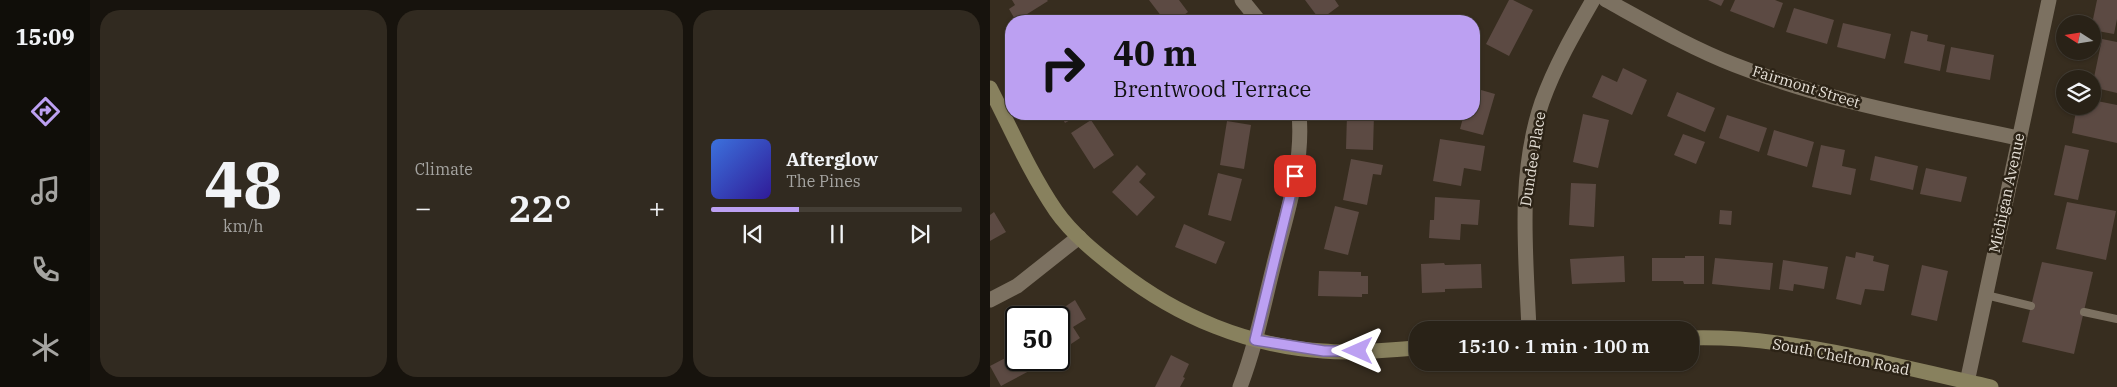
<!DOCTYPE html>
<meta charset="utf-8">
<style>
body{margin:0;font-family:"IBM Plex Serif",serif;background:#312a20;color:#f1f3f6;height:100vh;display:flex;flex-direction:column;font-size:19px;white-space:nowrap}
*{box-sizing:border-box;margin:0}
p{font-size:16px;color:#a5a4a1}
.icon{flex:none;width:28px;height:28px;fill:none;stroke:currentColor;stroke-width:2;stroke-linecap:round;stroke-linejoin:round}
.map{position:relative;flex:1;overflow:hidden}
.drawer{display:flex;flex-direction:column;gap:10px;padding:10px;background:#17130d;width:900px}
.drawer>*{flex:none}
.hud{position:absolute;left:15px;top:15px;width:475px;height:105px;border-radius:20px;box-shadow:0 1px 4px #0004,0 0 0 1px #453f36;background:#bca0f2;color:#111;overflow:hidden}
.needle{width:32px;rotate:282deg}
.fabs{position:absolute;left:1066px;top:15px;display:grid;gap:10px}
.fabs a{display:grid;place-items:center;width:45px;height:45px;border-radius:50%;background:#292217;box-shadow:0 1px 4px #0004,0 0 0 1px #453f36;font-size:25px}
.speed{position:absolute;left:15px;top:306px;display:flex;gap:10px;font-size:25px;font-weight:700;text-align:center}
.speed>*{display:grid;place-content:center;width:65px;height:65px;border-radius:50%;background:#292217;box-shadow:0 1px 4px #0004,0 0 0 1px #453f36;line-height:1}
.speed .limit{border:2px solid #111;border-radius:8px;background:#fff;color:#111}
.pin{position:absolute;display:grid;place-items:center;width:42px;height:42px;color:#fff;margin:-21px;border-radius:10px;box-shadow:0 2px 8px #0006}
.me{position:absolute;width:55px;margin:-28px;rotate:270deg;stroke-linejoin:round;filter:drop-shadow(0 0 4px #0008)}
.turn{display:flex;align-items:center;gap:18px;height:105px;padding:0 25px;font-size:22px}
.turn .icon{width:65px;height:65px;stroke-width:2.5}
.turn b{display:block;font-size:35px;line-height:42px}
.big{font-size:38px;font-weight:600;line-height:1.1}
.drawer .card{flex:1;display:flex;flex-direction:column;justify-content:center;gap:8px;min-width:0;padding:0 18px;border-radius:20px;background:#312a20}
.drawer .dial{align-items:center;gap:0}
.dial b{font-size:65px;line-height:1}
.song{display:flex;align-items:center;gap:15px}
.cover{width:60px;height:60px;border-radius:8px;background:linear-gradient(135deg,hsl(220 70% 55%),hsl(250 70% 35%))}
.played{height:5px;border-radius:2px;background:linear-gradient(90deg,#bca0f2 35%,#453f36 35%)}
.keys{display:flex;justify-content:space-around;direction:ltr}
.heat{display:flex;justify-content:space-between;align-items:center;font-size:28px;direction:ltr}
.drawer .tiles{flex:1;display:grid;gap:10px;grid-template-columns:repeat(3,1fr)}
.trip{position:absolute;left:419px;top:321px;width:290px;height:50px;border-radius:20px;background:#292217;box-shadow:0 1px 4px #0004,0 0 0 1px #453f36;font-weight:600;line-height:50px;text-align:center}
main{display:flex;flex:1;min-height:0}
.tab-bar{display:flex;flex-direction:column;width:90px;justify-content:space-around;align-items:center;background:#100e09;color:#a5a4a1}
.tab-bar .icon{width:35px;height:35px}
.tab-bar .active{color:#bca0f2}
.tab-bar b{font-size:22px;color:#f1f3f6}
.map>svg:first-child{display:block}
</style>
<main>
<nav class="tab-bar">
<b>15:09</b>
<svg class="icon active" aria-label="directions" viewBox="0 0 24 24"><path d="M12 3l9 9-9 9-9-9zM9 14v-3h6M13 9l2 2-2 2"/></svg>
<svg class="icon" aria-label="music" viewBox="0 0 24 24"><path d="M9 18V5l10-2v13"/><circle cx="6" cy="18" r="3"/><circle cx="16" cy="16" r="3"/></svg>
<svg class="icon" aria-label="phone" viewBox="0 0 24 24"><path d="M5 4h4l2 5-3 2q2 4 5 5l2-3 5 2v4C11 20 4 13 5 4z"/></svg>
<svg class="icon" aria-label="climate" viewBox="0 0 24 24"><path d="M12 3v18M4 7l16 10M4 17L20 7"/></svg>
</nav>
<section class="drawer">
<div class="tiles">
<div class="card dial"><b>48</b><p>km/h</p></div>
<div class="card"><p>Climate</p>
<div class="heat"><a>−</a><b class="big">22°</b><a>+</a></div>
</div>
<div class="card">
<div class="song"><i class="cover"></i><div><b>Afterglow</b><p>The Pines</p></div></div>
<div class="played"></div>
<div class="keys"><svg class="icon" aria-label="previous" viewBox="0 0 24 24"><path d="M18 5L8 12l10 7zM5 5v14"/></svg><svg class="icon" aria-label="pause" viewBox="0 0 24 24"><path d="M8 5v14M16 5v14"/></svg><svg class="icon" aria-label="next" viewBox="0 0 24 24"><path d="M6 5l10 7-10 7zM19 5v14"/></svg></div>
</div>
</div>
</section>
<div class="map">
<svg width="1127" height="387" viewBox="0 0 1127 387">
<rect width="100%" height="100%" fill="#372d1f"/>
<path fill="#5c4a43" d="M22,0H57L58,1L26,21L19,9L25,5Z
M159,0H189L198,12L186,21H175Z
M315,0H345L349,6L330,20Z
M519,0H523L543,10L519,56L496,44Z
M718,0H734L731,6Z
M745,0H785L793,3L784,28L740,11Z
M1107,0H1127V19L1124,34L1102,30V24Z
M804,8L844,20L837,44L796,32Z
M355,15L358,21H341Z
M853,23L901,34L895,59L847,47Z
M921,31L938,35L937,41L955,45L950,71L914,63Z
M1112,39L1127,42V93L1102,87Z
M961,47L1004,55L1000,80L956,72Z
M633,68L657,80L642,115L602,97L612,75L627,82Z
M484,88L505,94L493,135L470,129L474,114H484Z
M687,92L725,108L715,132L677,116Z
M1102,100L1127,105V143L1082,133L1087,106H1102Z
M70,114H91L75,123Z
M357,114H384L383,150L356,149Z
M593,114L619,120L608,168L583,162Z
M737,115L777,128L769,152L729,138Z
M101,120L124,155L104,169L81,133Z
M237,121L261,125L254,169L230,165Z
M784,130L824,142L817,167L777,155Z
M693,134L715,142L706,164L684,155Z
M450,139L495,146L491,171L474,168L471,186L443,181Z
M831,145L855,150L852,166L866,169L861,195L822,187Z
M1075,145L1099,150L1088,200L1064,195Z
M885,156L928,166L923,190L880,180Z
M361,159L393,165L391,175L383,174L377,205L353,200Z
M147,165L156,174L149,182L165,197L147,216L122,192Z
M936,168L977,177L971,202L930,194Z
M228,173L252,179L241,221L218,215Z
M581,183L606,184L604,227L579,225Z
M445,197L490,200L488,225L471,224L470,240L439,238L440,220H444Z
M1077,202L1126,211L1116,260L1066,249Z
M345,206L369,212L358,255L334,249Z
M730,210L742,211L741,225L729,224Z
M4,212L16,232L0,241V215Z
M194,224L235,242L226,264L185,247Z
M866,252L884,256L883,261L899,265L894,291L875,289L871,305L846,299L856,256L865,258Z
M634,256L635,282L582,284L580,259Z
M695,256H714V284H694L693,281H662V258H695Z
M725,258L783,263L780,290L722,284Z
M793,260L838,267L834,289L804,284L803,291L789,289Z
M1052,262L1103,272L1084,354L1032,342Z
M454,263L455,265L491,264L492,288L455,289V292L432,293L431,264Z
M932,265L958,271L947,321L921,315Z
M329,271L371,272V276H378V294H372V297L328,296Z
M85,300L96,319L83,327L90,338L69,352V318H58Z
M26,338V360H52L54,363L11,386L0,366L21,355L15,343Z
M181,355L199,364L193,377L195,378L190,387H165Z"/>
<g fill="none" stroke-linecap="round" stroke-linejoin="round">
<path stroke="#7c7161" stroke-width="8" d="M996,295L1041,306
M1094,312L1127,319"/>
<path stroke="#7c7161" stroke-width="15" d="M252,0L269,21
M616,0C658,23 701,48 745,65C836,101 933,118 1028,138
M0,300L27,286L89,237
M539,330C536,255 527,175 552,102C565,66 584,33 603,0
M250,387C265,348 273,308 283,268C295,218 314,166 309,114
M976,387L1059,0"/>
<path stroke="#88815e" stroke-width="15" d="M0,88C21,129 40,173 66,211C82,234 107,254 129,271C188,317 258,346 333,351C364,354 396,350 428,348
M700,338C800,335 904,366 1001,387"/>
</g>
<g fill="none" stroke-linecap="round" stroke-linejoin="round">
<g stroke="#7a689d" stroke-width="12">
<path id="route" d="M305,176L265,340L334,351H368"/>
</g>
<use href="#route" stroke="#bca0f2" stroke-width="9"/>
</g>
<g text-anchor="middle" stroke-width="5" stroke-linejoin="round" paint-order="stroke">
<g font-size="15" fill="#e7e1d8" stroke="#2c2316">
<text transform="translate(816 87) rotate(17)" y="5">Fairmont Street</text>
<text transform="translate(543 159) rotate(-81)" y="5">Dundee Place</text>
<text transform="translate(1017 193) rotate(-78)" y="5">Michigan Avenue</text>
<text transform="translate(851 357) rotate(11)" y="5">South Chelton Road</text>
</g>
</g>
</svg>
<div class="fabs">
<a><svg class="needle" viewBox="-14 -14 28 28"><path d="M0-13l5 13h-10z" fill="#e53935"/><path d="M0 13l5-13h-10z" fill="#a5a4a1"/></svg></a>
<a><svg class="icon" aria-label="layers" viewBox="0 0 24 24"><path d="M12 4l9 5-9 5-9-5zM3 14l9 5 9-5"/></svg></a>
</div>
<div class="speed"><div class="limit">50</div></div>
<div class="pin" style="left:305px;top:176px;background:#d93025"><svg class="icon" aria-label="arrive" viewBox="0 0 24 24"><path d="M6 21V4h12l-3 4 3 4H6"/></svg></div>
<svg class="me" style="left:368px;top:351px" viewBox="-20 -20 40 40"><path d="M0-17L14 15 0 8-14 15z" fill="#bca0f2" stroke="#fff" stroke-width="4"/></svg>
<div class="trip">15:10 · 1 min · 100 m</div>
<div class="hud">
<div class="turn"><svg class="icon" aria-label="right" viewBox="0 0 24 24"><path d="M7 20v-9h11M14 6l5 5-5 5"/></svg><div><b>40 m</b>Brentwood Terrace</div></div>
</div>
</div>
</main>
